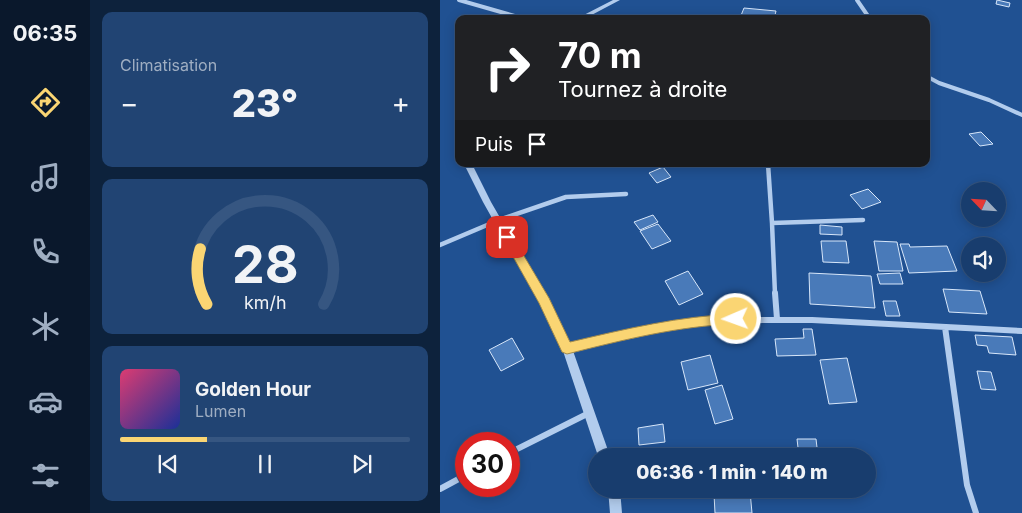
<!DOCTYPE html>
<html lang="fr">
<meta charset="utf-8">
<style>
body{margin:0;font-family:Inter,sans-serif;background:#214473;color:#f1f3f6;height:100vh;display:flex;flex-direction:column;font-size:19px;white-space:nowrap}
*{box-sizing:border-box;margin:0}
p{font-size:16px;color:#9faec2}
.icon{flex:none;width:28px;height:28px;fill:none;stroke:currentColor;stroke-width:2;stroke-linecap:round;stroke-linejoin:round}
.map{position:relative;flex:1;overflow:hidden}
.drawer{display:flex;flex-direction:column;gap:12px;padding:12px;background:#0d223c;width:350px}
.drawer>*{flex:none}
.guide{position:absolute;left:15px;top:15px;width:475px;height:152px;border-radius:10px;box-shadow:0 2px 12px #0003,0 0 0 1px #365681;background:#202124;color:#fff;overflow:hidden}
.needle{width:32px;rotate:295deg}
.buttons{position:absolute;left:521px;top:182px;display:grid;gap:10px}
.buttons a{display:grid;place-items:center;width:45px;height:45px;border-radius:50%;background:#183d6e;box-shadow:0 2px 12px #0003,0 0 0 1px #365681;font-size:25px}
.speed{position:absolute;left:15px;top:432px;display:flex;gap:10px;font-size:25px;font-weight:700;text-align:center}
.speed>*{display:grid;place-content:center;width:65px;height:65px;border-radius:50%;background:#183d6e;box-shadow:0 2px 12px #0003,0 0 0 1px #365681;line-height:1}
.speed .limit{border:8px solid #d22;background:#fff;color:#111}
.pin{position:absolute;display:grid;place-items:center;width:42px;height:42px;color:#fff;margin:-21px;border-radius:10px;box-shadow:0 2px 8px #0006}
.me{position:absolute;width:55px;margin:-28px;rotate:268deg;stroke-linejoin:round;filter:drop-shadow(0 0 4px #0008)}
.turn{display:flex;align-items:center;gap:18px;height:105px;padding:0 20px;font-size:22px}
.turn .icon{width:65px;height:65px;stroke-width:2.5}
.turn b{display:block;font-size:35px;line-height:42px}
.then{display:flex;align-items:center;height:48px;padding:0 20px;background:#0003;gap:10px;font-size:19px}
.big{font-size:38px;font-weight:800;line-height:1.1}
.drawer .tile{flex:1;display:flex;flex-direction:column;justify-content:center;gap:8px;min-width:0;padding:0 18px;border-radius:10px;background:#214473}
.drawer .dial{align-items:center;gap:0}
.dial svg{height:130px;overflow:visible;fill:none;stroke:#365681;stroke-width:7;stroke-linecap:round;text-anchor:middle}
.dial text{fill:#f1f3f6;stroke:none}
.song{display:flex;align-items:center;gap:15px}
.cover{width:60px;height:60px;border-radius:8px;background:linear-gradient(135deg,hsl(340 70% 55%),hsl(230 70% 35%))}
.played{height:5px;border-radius:2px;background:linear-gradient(90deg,#fad573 30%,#365681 30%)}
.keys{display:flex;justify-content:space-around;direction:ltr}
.heat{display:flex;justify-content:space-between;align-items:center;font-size:28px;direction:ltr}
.trip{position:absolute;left:148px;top:448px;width:288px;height:50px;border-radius:25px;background:#183d6e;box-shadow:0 2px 12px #0003,0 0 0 1px #365681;font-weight:800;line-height:50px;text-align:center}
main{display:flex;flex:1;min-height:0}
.dock{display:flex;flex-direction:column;width:90px;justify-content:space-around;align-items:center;background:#0a182c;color:#9faec2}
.dock .icon{width:35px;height:35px}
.dock .current{color:#fad573}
.dock b{font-size:22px;color:#f1f3f6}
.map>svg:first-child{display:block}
</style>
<main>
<nav class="dock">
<b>06:35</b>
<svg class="icon current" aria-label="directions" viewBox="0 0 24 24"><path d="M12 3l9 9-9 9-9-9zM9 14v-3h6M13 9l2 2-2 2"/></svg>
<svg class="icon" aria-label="music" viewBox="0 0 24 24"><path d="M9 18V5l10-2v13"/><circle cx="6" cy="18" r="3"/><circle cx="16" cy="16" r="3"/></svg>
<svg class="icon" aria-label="phone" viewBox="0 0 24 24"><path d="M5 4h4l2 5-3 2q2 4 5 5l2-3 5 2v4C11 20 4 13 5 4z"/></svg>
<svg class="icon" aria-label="climate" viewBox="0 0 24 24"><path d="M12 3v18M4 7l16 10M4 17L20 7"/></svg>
<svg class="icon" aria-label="car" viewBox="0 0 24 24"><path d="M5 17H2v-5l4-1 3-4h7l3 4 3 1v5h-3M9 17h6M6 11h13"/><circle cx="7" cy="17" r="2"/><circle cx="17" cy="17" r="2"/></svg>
<svg class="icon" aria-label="filters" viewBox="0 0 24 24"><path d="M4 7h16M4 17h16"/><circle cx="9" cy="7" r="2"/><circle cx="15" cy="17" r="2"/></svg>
</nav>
<section class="drawer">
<div class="tile"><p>Climatisation</p>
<div class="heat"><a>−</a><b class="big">23°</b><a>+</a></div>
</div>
<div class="tile dial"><svg viewBox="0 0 100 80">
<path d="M14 69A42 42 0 1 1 86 69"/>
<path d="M14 69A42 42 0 0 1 10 35" stroke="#fad573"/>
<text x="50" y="56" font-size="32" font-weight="700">28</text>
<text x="50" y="72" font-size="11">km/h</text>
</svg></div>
<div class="tile">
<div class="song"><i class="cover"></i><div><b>Golden Hour</b><p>Lumen</p></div></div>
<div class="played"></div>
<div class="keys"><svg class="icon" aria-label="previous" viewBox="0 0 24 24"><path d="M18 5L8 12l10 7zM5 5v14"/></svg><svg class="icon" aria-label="pause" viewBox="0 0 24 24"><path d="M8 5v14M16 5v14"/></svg><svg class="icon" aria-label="next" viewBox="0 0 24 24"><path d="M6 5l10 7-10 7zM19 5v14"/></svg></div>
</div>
</section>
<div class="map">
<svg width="582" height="513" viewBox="0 0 582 513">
<rect width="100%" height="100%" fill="#205192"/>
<path fill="#497ab9" stroke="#d8e7fa" d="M557,0L570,3L569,7L556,4Z
M304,8L336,11L334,19L300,18Z
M541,132L553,144L540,146L529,134Z
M223,167L231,177L217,183L209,173Z
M428,189L441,202L422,209L410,195Z
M213,215L218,222L200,230L194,222Z
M218,224L231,241L212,249L200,231Z
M380,225L402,227V235L380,234Z
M381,241H406L409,263L383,262Z
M434,241L457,242L463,271H439Z
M460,244H469L470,247L507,246L517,271L469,273Z
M248,271L263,294L239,305L225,281Z
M369,273L431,276L435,308L370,304Z
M460,273L463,284H440L437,274Z
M503,289L540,291L547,314L509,312Z
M443,301H456L460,316H446Z
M363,329H372L376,355L337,356L335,339L364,338Z
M535,335L572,337L576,355L549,353L547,346L537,345Z
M72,338L84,359L61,371L49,350Z
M270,355L278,383L248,390L241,362Z
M407,358L417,402L389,404L380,360Z
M537,371L551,372L556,390L541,389Z
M282,385L293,419L275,424L265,390Z
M223,424L225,442L199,445L198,428Z
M357,439H376L378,456H359Z
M310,491L312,513H275L274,494Z"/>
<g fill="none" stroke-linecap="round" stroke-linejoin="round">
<path stroke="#b2cced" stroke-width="4" d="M19,0L85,19
M417,0L430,19
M486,76L499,83L549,100L582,115"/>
<path stroke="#b2cced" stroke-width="4.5" d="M328,164L332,223L423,220
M332,223L335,294
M0,245L59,220L126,197L186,194"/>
<path stroke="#b2cced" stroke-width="6" d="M335,293L337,319
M505,327L527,485L536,513
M127,348L197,332L268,320H372L582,331
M69,453L149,413
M0,489L26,475"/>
<path fill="#b2cced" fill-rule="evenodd" d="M173,0H180L144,19H136Z
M24,164H32L51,202L107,299L132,348L170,456H158L122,348L100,304L43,202Z
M168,489H180L182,513H170Z"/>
</g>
<path fill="#fad573" stroke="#a28a4b" d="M67,233L71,234L109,298L130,342C185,329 240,316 296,314L300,315L302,319L300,323L296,324C238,326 183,340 127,354L122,352L99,303L62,237Z"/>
</svg>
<div class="buttons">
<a><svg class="needle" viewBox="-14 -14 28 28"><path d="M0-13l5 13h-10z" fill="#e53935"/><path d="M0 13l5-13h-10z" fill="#9faec2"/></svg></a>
<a><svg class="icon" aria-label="sound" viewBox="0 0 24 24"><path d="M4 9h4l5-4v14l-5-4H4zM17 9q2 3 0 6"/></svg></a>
</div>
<div class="speed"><div class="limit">30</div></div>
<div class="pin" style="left:67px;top:237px;background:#d93025"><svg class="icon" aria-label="arrive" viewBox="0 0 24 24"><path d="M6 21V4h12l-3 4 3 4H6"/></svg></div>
<svg class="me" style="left:296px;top:319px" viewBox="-20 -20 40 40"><circle r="17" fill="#fad573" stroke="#fff" stroke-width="3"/><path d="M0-11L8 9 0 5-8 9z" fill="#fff"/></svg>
<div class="trip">06:36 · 1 min · 140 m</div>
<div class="guide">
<div class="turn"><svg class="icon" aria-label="right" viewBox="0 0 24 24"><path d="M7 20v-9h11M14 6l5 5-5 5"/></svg><div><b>70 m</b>Tournez à droite</div></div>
<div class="then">Puis<svg class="icon" aria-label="arrive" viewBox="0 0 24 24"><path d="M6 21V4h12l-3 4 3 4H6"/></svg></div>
</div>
</div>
</main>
